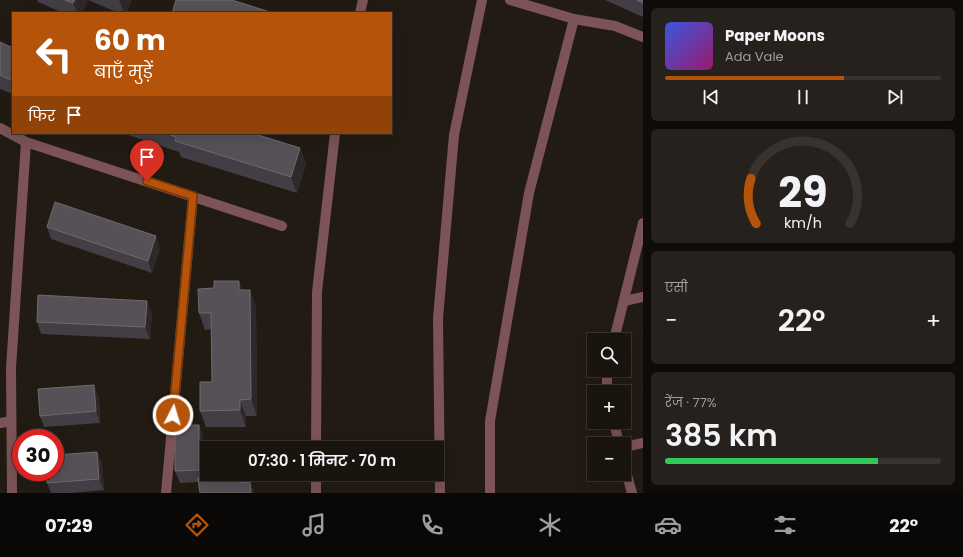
<!DOCTYPE html>
<html lang="hi">
<meta charset="utf-8">
<style>
body{margin:0;font-family:Poppins,"Noto Sans Devanagari",sans-serif;background:#27211d;color:#f1f3f6;height:100vh;display:flex;flex-direction:column;font-size:15px;white-space:nowrap}
*{box-sizing:border-box;margin:0}
p{font-size:13px;color:#9f9e9e}
.icon{flex:none;width:22px;height:22px;fill:none;stroke:currentColor;stroke-width:2;stroke-linecap:round;stroke-linejoin:round}
.map{position:relative;flex:1;overflow:hidden}
.sheet{display:flex;flex-direction:column;gap:8px;padding:8px;background:#0e0b08;width:320px}
.sheet>*{flex:none}
.top-card{position:absolute;left:12px;top:12px;width:380px;height:122px;border-radius:0px;box-shadow:0 4px 16px #0002,0 0 0 1px #38332f;background:#b45309;color:#fff;overflow:hidden}
.controls{position:absolute;left:587px;top:333px;display:grid;gap:8px}
.controls a{display:grid;place-items:center;width:44px;height:44px;border-radius:0px;background:#1a140f;box-shadow:0 4px 16px #0002,0 0 0 1px #38332f;font-size:20px}
.speed{position:absolute;left:12px;top:429px;display:flex;gap:8px;font-size:20px;font-weight:700;text-align:center}
.speed>*{display:grid;place-content:center;width:52px;height:52px;border-radius:50%;background:#1a140f;box-shadow:0 4px 16px #0002,0 0 0 1px #38332f;line-height:1}
.speed .limit{border:6px solid #d22;background:#fff;color:#111}
.pin{position:absolute;display:grid;place-items:center;width:34px;height:34px;color:#fff;margin:-41px -17px;border-radius:50% 50% 50% 0;rotate:-45deg;box-shadow:0 0 4px #0007}
.pin .icon{rotate:45deg}
.me{position:absolute;width:44px;margin:-22px;rotate:5deg;stroke-linejoin:round;filter:drop-shadow(0 0 3px #0008)}
.turn{display:flex;align-items:center;gap:14px;height:84px;padding:0 16px;font-size:18px}
.turn .icon{width:52px;height:52px;stroke-width:2.5}
.turn b{display:block;font-size:28px;line-height:34px}
.then{display:flex;align-items:center;height:38px;padding:0 16px;background:#0003;gap:8px;font-size:15px}
.big{font-size:30px;font-weight:600;line-height:1.1}
.sheet .widget{flex:1;display:flex;flex-direction:column;justify-content:center;gap:6px;min-width:0;padding:0 14px;border-radius:6px;background:#27211d}
.sheet .dial{align-items:center;gap:0}
.dial svg{height:104px;overflow:visible;fill:none;stroke:#38332f;stroke-width:7;stroke-linecap:round;text-anchor:middle}
.dial text{fill:#f1f3f6;stroke:none}
.song{display:flex;align-items:center;gap:12px}
.cover{width:48px;height:48px;border-radius:6px;background:linear-gradient(135deg,hsl(230 70% 55%),hsl(320 70% 35%))}
.played{height:4px;border-radius:2px;background:linear-gradient(90deg,#b45309 65%,#38332f 65%)}
.keys{display:flex;justify-content:space-around;direction:ltr}
.heat{display:flex;justify-content:space-between;align-items:center;font-size:22px;direction:ltr}
.charge{height:6px;border-radius:3px;background:linear-gradient(90deg,#34c759 77%,#38332f 0)}
.trip{position:absolute;left:200px;top:441px;width:244px;height:40px;border-radius:0px;background:#1a140f;box-shadow:0 4px 16px #0002,0 0 0 1px #38332f;font-weight:600;line-height:40px;text-align:center}
.tabs{display:flex;height:64px;justify-content:space-around;align-items:center;background:#0a0806;color:#9f9e9e}
.tabs .icon{width:28px;height:28px}
.tabs .active{color:#b45309}
.tabs b{font-size:18px;color:#f1f3f6}
main{display:flex;flex:1;min-height:0}
.map>svg:first-child{display:block}
</style>
<main>
<div class="map">
<svg width="643" height="493" viewBox="0 0 643 493">
<rect width="100%" height="100%" fill="#221b14"/>
<g fill="none" stroke-linecap="round" stroke-linejoin="round">
<path stroke="#7c5357" stroke-width="10" d="M360,13L363,0
M0,128L26,142L282,226
M624,301L643,297
M0,423L11,421
M624,447L643,443
M316,448L317,292L335,133
M12,493L11,368L26,142
M166,493L193,196
M316,493V474
M440,493L438,318L454,135L482,0
M490,493V421L529,193L574,19"/>
<path stroke="#7c5357" stroke-width="10" d="M510,0L574,19L615,26L643,37
M614,340L643,223
M607,392V370
M614,422L619,444
M624,464L632,493"/>
</g>
<path fill="#433d45" d="M37,0H88L82,13H63L38,2Z
M88,0H132L126,13H119Z
M605,0H643V17Z
M0,42L13,48V94L0,89Z
M122,133H252L300,148L306,164L297,193L181,157L179,152Z
M47,227L160,248L152,273L51,239Z
M242,290L256,306L257,416H246V427H206L200,411L212,382V329L205,330L199,313Z
M152,313L150,339L41,334L37,322Z
M99,397L100,423L44,427L40,416Z
M199,425L203,436V477L242,483L250,482L254,493H200L199,482L180,483L175,471Z
M97,452L102,464L104,490L71,493H51L47,483Z"/>
<path fill="#2e282a" d="M75,0H88L82,13H77L73,3Z
M119,0H132L126,13H124Z
M300,148L306,164L297,193L291,177Z
M156,236L160,248L152,273L148,261Z
M239,281L245,297L239,290Z
M250,290L256,306L257,416L251,399Z
M147,301L152,313L150,339L145,327Z
M94,385L99,397L100,423L96,411Z
M240,400L246,416V427L240,410Z
M199,425L203,436L204,482L199,470Z
M97,452L102,464L104,490L99,479Z
M238,474L244,490L239,483Z
M250,482L254,493H251Z"/>
<path fill="#565156" stroke="#6f6a6e" d="M65,0H75L73,3Z
M176,0H232L273,13H172Z
M637,0H643V3Z
M0,42L13,48V81L0,75Z
M165,133H252L300,148L291,177L175,141L176,137Z
M55,202L156,236L148,261L47,227Z
M214,281H239V290H250L251,399L240,400V410L200,411V382H212L211,313H199L198,289L214,288Z
M38,295L147,301L145,327L37,322Z
M94,385L96,411L40,416L38,389Z
M175,425H199V470L175,471Z
M97,452L99,479L47,483L46,472H55V455Z
M238,474L239,483L250,482L251,493H200L198,478Z"/>
<g fill="none" stroke-linecap="round" stroke-linejoin="round">
<g stroke="#753606" stroke-width="10">
<path id="route" d="M147,181L193,196L173,415"/>
</g>
<use href="#route" stroke="#b45309" stroke-width="7"/>
</g>
</svg>
<div class="controls">
<a><svg class="icon" aria-label="search" viewBox="0 0 24 24"><circle cx="10" cy="10" r="6"/><path d="M15 15l6 6"/></svg></a>
<a>+</a>
<a>−</a>
</div>
<div class="speed"><div class="limit">30</div></div>
<div class="pin" style="left:147px;top:181px;background:#d93025"><svg class="icon" aria-label="arrive" viewBox="0 0 24 24"><path d="M6 21V4h12l-3 4 3 4H6"/></svg></div>
<svg class="me" style="left:173px;top:415px" viewBox="-20 -20 40 40"><circle r="17" fill="#b45309" stroke="#fff" stroke-width="3"/><path d="M0-11L8 9 0 5-8 9z" fill="#fff"/></svg>
<div class="trip">07:30 · 1 मिनट · 70 m</div>
<div class="top-card">
<div class="turn"><svg class="icon" aria-label="left" viewBox="0 0 24 24"><path d="M17 20v-9H6M10 6l-5 5 5 5"/></svg><div><b>60 m</b>बाएँ मुड़ें</div></div>
<div class="then">फिर<svg class="icon" aria-label="arrive" viewBox="0 0 24 24"><path d="M6 21V4h12l-3 4 3 4H6"/></svg></div>
</div>
</div>
<section class="sheet">
<div class="widget">
<div class="song"><i class="cover"></i><div><b>Paper Moons</b><p>Ada Vale</p></div></div>
<div class="played"></div>
<div class="keys"><svg class="icon" aria-label="previous" viewBox="0 0 24 24"><path d="M18 5L8 12l10 7zM5 5v14"/></svg><svg class="icon" aria-label="pause" viewBox="0 0 24 24"><path d="M8 5v14M16 5v14"/></svg><svg class="icon" aria-label="next" viewBox="0 0 24 24"><path d="M6 5l10 7-10 7zM19 5v14"/></svg></div>
</div>
<div class="widget dial"><svg viewBox="0 0 100 80">
<path d="M14 69A42 42 0 1 1 86 69"/>
<path d="M14 69A42 42 0 0 1 10 34" stroke="#b45309"/>
<text x="50" y="56" font-size="32" font-weight="700">29</text>
<text x="50" y="72" font-size="11">km/h</text>
</svg></div>
<div class="widget"><p>एसी</p>
<div class="heat"><a>−</a><b class="big">22°</b><a>+</a></div>
</div>
<div class="widget"><p>रेंज · 77%</p><b class="big">385 km</b><div class="charge"></div></div>
</section>
</main>
<nav class="tabs">
<b>07:29</b>
<svg class="icon active" aria-label="directions" viewBox="0 0 24 24"><path d="M12 3l9 9-9 9-9-9zM9 14v-3h6M13 9l2 2-2 2"/></svg>
<svg class="icon" aria-label="music" viewBox="0 0 24 24"><path d="M9 18V5l10-2v13"/><circle cx="6" cy="18" r="3"/><circle cx="16" cy="16" r="3"/></svg>
<svg class="icon" aria-label="phone" viewBox="0 0 24 24"><path d="M5 4h4l2 5-3 2q2 4 5 5l2-3 5 2v4C11 20 4 13 5 4z"/></svg>
<svg class="icon" aria-label="climate" viewBox="0 0 24 24"><path d="M12 3v18M4 7l16 10M4 17L20 7"/></svg>
<svg class="icon" aria-label="car" viewBox="0 0 24 24"><path d="M5 17H2v-5l4-1 3-4h7l3 4 3 1v5h-3M9 17h6M6 11h13"/><circle cx="7" cy="17" r="2"/><circle cx="17" cy="17" r="2"/></svg>
<svg class="icon" aria-label="filters" viewBox="0 0 24 24"><path d="M4 7h16M4 17h16"/><circle cx="9" cy="7" r="2"/><circle cx="15" cy="17" r="2"/></svg>
<b>22°</b>
</nav>
